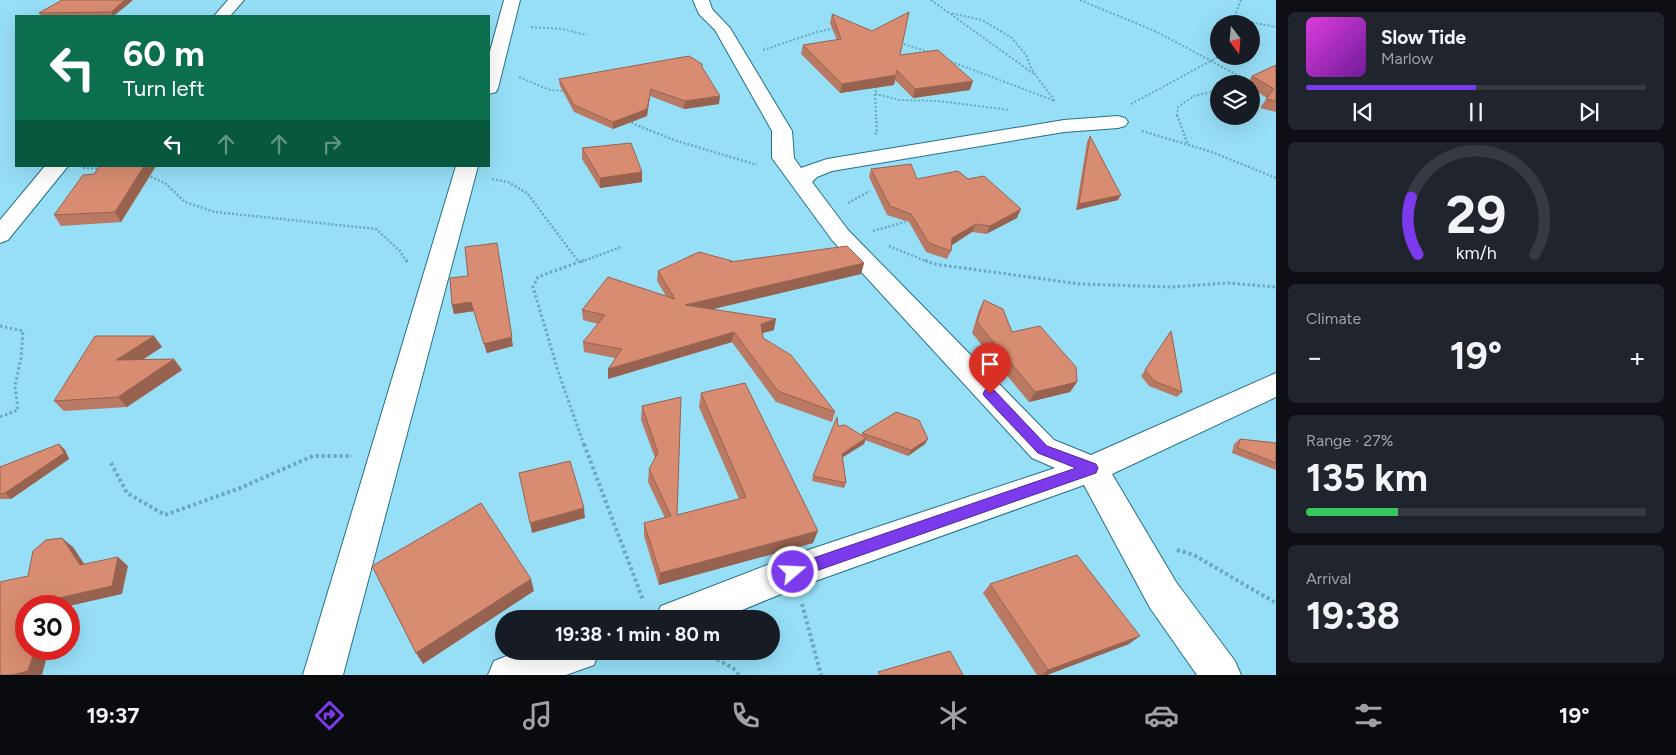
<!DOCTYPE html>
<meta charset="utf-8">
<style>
body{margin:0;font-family:Figtree,sans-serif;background:#20242c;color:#f1f3f6;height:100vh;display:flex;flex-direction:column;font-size:19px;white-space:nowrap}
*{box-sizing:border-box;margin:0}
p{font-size:16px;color:#9ea1a6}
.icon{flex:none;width:28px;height:28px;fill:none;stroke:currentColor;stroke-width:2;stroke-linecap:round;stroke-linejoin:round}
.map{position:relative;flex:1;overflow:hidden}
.sheet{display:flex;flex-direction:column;gap:12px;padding:12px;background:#0d0f14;width:400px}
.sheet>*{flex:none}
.top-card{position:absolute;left:15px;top:15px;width:475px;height:152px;border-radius:0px;box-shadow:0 5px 20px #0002;background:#0b6e4f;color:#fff;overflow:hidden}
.needle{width:32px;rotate:164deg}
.tools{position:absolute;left:1210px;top:15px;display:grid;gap:10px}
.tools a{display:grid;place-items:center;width:50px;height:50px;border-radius:50%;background:#171b24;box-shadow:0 5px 20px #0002;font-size:25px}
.speed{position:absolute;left:15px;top:595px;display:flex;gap:10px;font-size:25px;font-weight:700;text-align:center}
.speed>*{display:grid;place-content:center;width:65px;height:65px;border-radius:50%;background:#171b24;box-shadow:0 5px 20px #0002;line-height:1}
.speed .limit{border:8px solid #d22;background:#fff;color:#111}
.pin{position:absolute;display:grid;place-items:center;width:42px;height:42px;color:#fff;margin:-51px -21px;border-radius:50% 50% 50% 0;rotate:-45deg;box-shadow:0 0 5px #0007}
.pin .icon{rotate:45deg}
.me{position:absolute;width:55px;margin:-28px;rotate:71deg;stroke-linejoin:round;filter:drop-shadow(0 0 4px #0008)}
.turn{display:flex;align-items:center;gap:18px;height:105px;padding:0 25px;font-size:22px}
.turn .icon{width:65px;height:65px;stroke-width:2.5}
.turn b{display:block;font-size:35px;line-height:42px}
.lanes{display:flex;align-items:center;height:48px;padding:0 25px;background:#0003;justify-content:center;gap:25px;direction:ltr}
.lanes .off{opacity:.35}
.big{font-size:38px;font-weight:700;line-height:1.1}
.sheet .tile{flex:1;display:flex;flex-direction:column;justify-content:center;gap:8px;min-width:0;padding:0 18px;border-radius:8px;background:#20242c}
.sheet .dial{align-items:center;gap:0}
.dial svg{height:130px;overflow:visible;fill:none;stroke:#363941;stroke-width:7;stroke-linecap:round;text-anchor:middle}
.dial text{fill:#f1f3f6;stroke:none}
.song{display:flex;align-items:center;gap:15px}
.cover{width:60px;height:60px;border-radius:8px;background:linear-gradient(135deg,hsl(300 70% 55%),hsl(280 70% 35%))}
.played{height:5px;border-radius:2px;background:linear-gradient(90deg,#7c3aed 50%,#363941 50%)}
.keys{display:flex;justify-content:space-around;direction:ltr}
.heat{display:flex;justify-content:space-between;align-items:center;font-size:28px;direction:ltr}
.charge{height:8px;border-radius:4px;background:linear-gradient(90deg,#34c759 27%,#363941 0)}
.trip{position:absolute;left:495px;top:610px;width:285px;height:50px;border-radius:25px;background:#171b24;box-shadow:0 5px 20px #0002;font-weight:700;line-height:50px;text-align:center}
.tabs{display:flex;height:80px;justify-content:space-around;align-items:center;background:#090b0e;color:#9ea1a6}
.tabs .icon{width:35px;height:35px}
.tabs .active{color:#7c3aed}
.tabs b{font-size:22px;color:#f1f3f6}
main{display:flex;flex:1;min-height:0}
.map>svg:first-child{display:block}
</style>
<main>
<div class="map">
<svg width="1276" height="675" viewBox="0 0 1276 675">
<rect width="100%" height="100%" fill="#96dff7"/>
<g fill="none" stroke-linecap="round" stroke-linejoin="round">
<g stroke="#267187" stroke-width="2">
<path id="minor" d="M228,0H244L230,16H214Z
M504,0H520L498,88L496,92L489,94V55Z
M693,0H709L712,9L730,28L792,131L794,158L801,168L827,159L1064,120L1118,116L1125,118L1128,122L1125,126L1118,128L1064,132L832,171L817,177L812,182L848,230L1054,440L1091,455L1276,373V397L1112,474L1176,582L1235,661L1241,675H1197L1150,608L1084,485L796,588L720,619H655L661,606L793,555L1055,468L1032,458L832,240L772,158V131L715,30L699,14Z
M45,166H68L8,240L0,243V220Z
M456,166H478L343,675H303Z
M520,651H599L594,665L566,675H488L494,661Z"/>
</g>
<path stroke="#6aa9bd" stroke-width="2" stroke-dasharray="2 2" stroke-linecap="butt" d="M931,0L1034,74
M1080,0L1157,32L1241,77L1242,84
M1241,0L1236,13L1241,24
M1240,20L1276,27
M531,27L562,29L587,35
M900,43L929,52
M763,50L817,32L836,28
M947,60L1055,101L1032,70L1026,55L1012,38L982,20L950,13
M519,77L550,90L566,91
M875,94L900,100L939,101L1009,110
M1131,104L1220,56
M876,116L875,94L878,84
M1177,116L1178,107L1194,96L1219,90"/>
<path stroke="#6aa9bd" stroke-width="2.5" stroke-dasharray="2 2" stroke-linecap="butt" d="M1177,115L1188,145
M629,119L634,124L674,140L757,165
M1142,131L1212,152L1276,178
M875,134L877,133L876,115
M83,168L102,169
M147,175L165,183L185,202L215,212L376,229L400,251L407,262
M492,179L508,182L527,193L578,261
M848,203L870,191
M873,231L905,222
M889,246L928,262
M581,262L621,247"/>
<path stroke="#6aa9bd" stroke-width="3" stroke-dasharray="2.5 2.5" stroke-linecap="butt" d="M406,260L409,264
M925,260L934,264L1080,284L1171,287L1228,283L1276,287
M0,326L23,331L21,358L15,386L18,410L0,417
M584,445L558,371L533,287L538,277L584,260"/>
<path stroke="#6aa9bd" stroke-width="4" stroke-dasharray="3 3" stroke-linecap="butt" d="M584,444L643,600
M111,463L127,493L165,515L240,488L313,456H352
M1177,550L1194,555L1276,603
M802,604L821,675
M701,651L733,668L739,675"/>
<use href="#minor" fill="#fff" fill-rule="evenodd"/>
</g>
<path fill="#ba7962" d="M62,0H133L114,16H41L39,13Z
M832,14L900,55L970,90L913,98L895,80L894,85L840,93L801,54L803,45L837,40L830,23Z
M1276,65V112L1260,108L1267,98L1251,88V84H1247L1252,76Z
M702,67L719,104L684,109L650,96L647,116L613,129L574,112L560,86L559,79Z
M1090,136L1118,200L1076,210L1087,142Z
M582,148L642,172V182L600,188L582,159Z
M100,166H156L121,222L61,226L54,215L94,174Z
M871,169L917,179H968L1017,218L986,234L972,232L952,245L951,251L947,259L926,252L909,222L887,215L869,177Z
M731,262L864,263L861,274L712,309L774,330L762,333L763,338L835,412L832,422L776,402L732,342L608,379L615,358L584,352L583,342L598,324L583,320L582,310L666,296L657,281L658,271Z
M450,278L513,346L487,353L474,311L454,314L452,305Z
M984,300L1012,332L1077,382L1070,392L1029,402L972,333L979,310Z
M1171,331L1182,392L1177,397L1149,386L1141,376Z
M154,336L162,347L142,360L174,359L182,370L127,407L64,411L54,401Z
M701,393L813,543L659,585L644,536V523L665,518L648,482L649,469L655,458L641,420L642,406L681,397L677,515L739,499L699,407Z
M862,433L925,444L908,456L865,440L864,444L842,457L846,483L844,488L812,481L813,476L862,436Z
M1240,439L1276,443V470L1232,453L1234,444Z
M59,444L65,450L69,459L11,499H0V467Z
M990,584L1129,644L1047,675H1037L983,593Z"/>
<path fill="#976350" d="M125,0H133L113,16L111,12Z
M896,75L894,85L840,93L842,84Z
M973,81L970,90L913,98L915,89Z
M651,89L650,96L647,116L613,129V122Z
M720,96L719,104L684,109L685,101Z
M144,166H156L121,222L115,212Z
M642,172V182L600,188V178Z
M1121,195L1118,200L1076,210L1079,204Z
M1021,209L1017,218L986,234L990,226Z
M976,224L972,232L949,247L952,238Z
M497,243L513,346L487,353L484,344Z
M864,263L861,274L684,316L685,305Z
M471,302L474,311L454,314L452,305Z
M776,319L774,330L759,334L761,324Z
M734,332L732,342L608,379V369Z
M154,336L162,347L125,371L116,360Z
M174,359L182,370L127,407L118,397Z
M1077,382L1070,392L1029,402L1035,392Z
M866,438L864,444L840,459L842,454Z
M928,439L925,444L908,456L911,450Z
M59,444L65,450L69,459L11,499L5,493Z
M584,508L585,518L532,533L530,523Z
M818,531L813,543L659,585L660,573Z
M62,538L73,547L91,574L80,565Z
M118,557L128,566L122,594L69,606H48L50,600Z
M531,579L534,591L423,664L416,653Z
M1140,636L1129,644L1047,675H1042L1048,670Z
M35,649H49L42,675H12Z"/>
<path fill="#d88d72" stroke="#976350" d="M62,0H125L111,12L39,13Z
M909,12L900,55L938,50L973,81L915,89L897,70L896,75L842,84L803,45L841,39L832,14L872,31Z
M689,56L702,64V67L720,96L685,101L651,89L647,109L613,122L574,105L559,79Z
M1276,65V101L1266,99L1274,89L1252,76Z
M1090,136L1121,195L1079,204Z
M631,143L642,172L600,178L582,148Z
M911,164L917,179L958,171L968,179L984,176L1021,209L990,226L976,224L952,238L951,251L929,243L911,214L890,206L871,169Z
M100,166H144L115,212L54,215L83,175L94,174Z
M497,243L512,337L484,344L471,302L452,305L450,278L468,276L465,247Z
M847,246L864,263L685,305L776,319L761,324L763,338L791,355L835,412L778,391L734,332L608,369L622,349L583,342L605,315L582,310L608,277L675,299L658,271L699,252L732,261L730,262Z
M984,300L1003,309L1012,332L1040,326L1076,367L1077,382L1035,392L977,322Z
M1171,331L1182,392L1154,381L1145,370Z
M95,336H154L116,360L174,359L118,397L54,401Z
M745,383L818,531L660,573L644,523L671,516L649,469L658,453L642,406L681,397L677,515L746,497L701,393Z
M896,412L919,420L928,439L911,450L862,433Z
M837,417L838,426L845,425L866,438L842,454L846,483L813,476Z
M1240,439L1276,443V463L1238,448Z
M59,444L64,453L5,493L0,494V467Z
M570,461L584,508L530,523L519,473Z
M481,503L531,579L416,653L372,566Z
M62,538L80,565L118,557L112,586L50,600L48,606H26V649H35L28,671L12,675H0V582L28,576L33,551L46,540Z
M1077,555L1140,636L1048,670L990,584Z
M950,651L963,675H880L878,672Z"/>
<path fill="#7c3aed" stroke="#51269a" d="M990,389L994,390L1047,446L1096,464L1098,468L1096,473L793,579L788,577L785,572L788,567L793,565L1076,468L1038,453L985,397L983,394L985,390Z"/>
</svg>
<div class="tools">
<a><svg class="needle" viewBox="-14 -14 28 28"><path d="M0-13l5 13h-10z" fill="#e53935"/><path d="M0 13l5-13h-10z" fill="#9ea1a6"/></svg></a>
<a><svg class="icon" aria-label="layers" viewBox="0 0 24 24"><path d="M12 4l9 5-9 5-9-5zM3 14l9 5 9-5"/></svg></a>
</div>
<div class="speed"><div class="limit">30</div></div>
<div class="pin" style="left:990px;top:394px;background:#d93025"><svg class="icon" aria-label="arrive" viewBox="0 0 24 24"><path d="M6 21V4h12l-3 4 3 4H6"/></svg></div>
<svg class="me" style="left:793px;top:572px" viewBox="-20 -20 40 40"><circle r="17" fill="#7c3aed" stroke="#fff" stroke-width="3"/><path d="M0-11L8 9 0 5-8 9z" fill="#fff"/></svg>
<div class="trip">19:38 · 1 min · 80 m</div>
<div class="top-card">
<div class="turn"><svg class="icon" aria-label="left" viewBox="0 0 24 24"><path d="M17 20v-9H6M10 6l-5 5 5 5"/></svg><div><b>60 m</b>Turn left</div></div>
<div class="lanes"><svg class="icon" aria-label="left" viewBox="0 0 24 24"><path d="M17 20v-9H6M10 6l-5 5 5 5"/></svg><svg class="icon off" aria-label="ahead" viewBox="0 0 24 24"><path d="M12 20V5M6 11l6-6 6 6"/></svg><svg class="icon off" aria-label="ahead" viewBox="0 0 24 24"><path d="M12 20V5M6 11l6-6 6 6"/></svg><svg class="icon off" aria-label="right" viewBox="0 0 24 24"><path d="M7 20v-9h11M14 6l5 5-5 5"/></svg></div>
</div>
</div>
<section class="sheet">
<div class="tile">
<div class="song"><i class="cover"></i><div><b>Slow Tide</b><p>Marlow</p></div></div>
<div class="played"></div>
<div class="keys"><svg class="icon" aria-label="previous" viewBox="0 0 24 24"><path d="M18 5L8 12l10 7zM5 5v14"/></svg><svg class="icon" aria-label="pause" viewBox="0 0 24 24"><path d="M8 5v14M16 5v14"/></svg><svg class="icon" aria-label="next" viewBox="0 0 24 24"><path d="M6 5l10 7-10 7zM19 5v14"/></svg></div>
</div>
<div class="tile dial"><svg viewBox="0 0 100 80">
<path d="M14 69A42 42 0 1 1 86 69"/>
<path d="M14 69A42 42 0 0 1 10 34" stroke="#7c3aed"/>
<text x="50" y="56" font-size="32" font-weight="700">29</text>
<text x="50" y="72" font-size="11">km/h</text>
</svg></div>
<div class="tile"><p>Climate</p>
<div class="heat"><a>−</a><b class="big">19°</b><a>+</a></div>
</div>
<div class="tile"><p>Range · 27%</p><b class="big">135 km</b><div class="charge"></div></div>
<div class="tile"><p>Arrival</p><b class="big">19:38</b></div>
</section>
</main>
<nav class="tabs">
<b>19:37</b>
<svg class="icon active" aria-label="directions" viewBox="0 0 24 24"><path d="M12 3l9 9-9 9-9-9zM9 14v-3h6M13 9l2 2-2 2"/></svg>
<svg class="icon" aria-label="music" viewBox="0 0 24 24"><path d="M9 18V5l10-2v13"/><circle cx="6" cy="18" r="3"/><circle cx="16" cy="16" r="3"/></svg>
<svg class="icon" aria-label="phone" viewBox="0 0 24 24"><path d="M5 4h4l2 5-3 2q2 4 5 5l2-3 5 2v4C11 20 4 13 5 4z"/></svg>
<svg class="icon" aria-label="climate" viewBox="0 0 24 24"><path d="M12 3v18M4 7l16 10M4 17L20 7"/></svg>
<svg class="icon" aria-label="car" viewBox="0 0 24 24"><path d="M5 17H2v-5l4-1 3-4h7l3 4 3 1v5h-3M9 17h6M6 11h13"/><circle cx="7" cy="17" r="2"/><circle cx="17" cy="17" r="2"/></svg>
<svg class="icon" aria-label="filters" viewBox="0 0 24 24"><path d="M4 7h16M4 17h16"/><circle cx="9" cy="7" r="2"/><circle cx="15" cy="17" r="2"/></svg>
<b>19°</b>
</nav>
